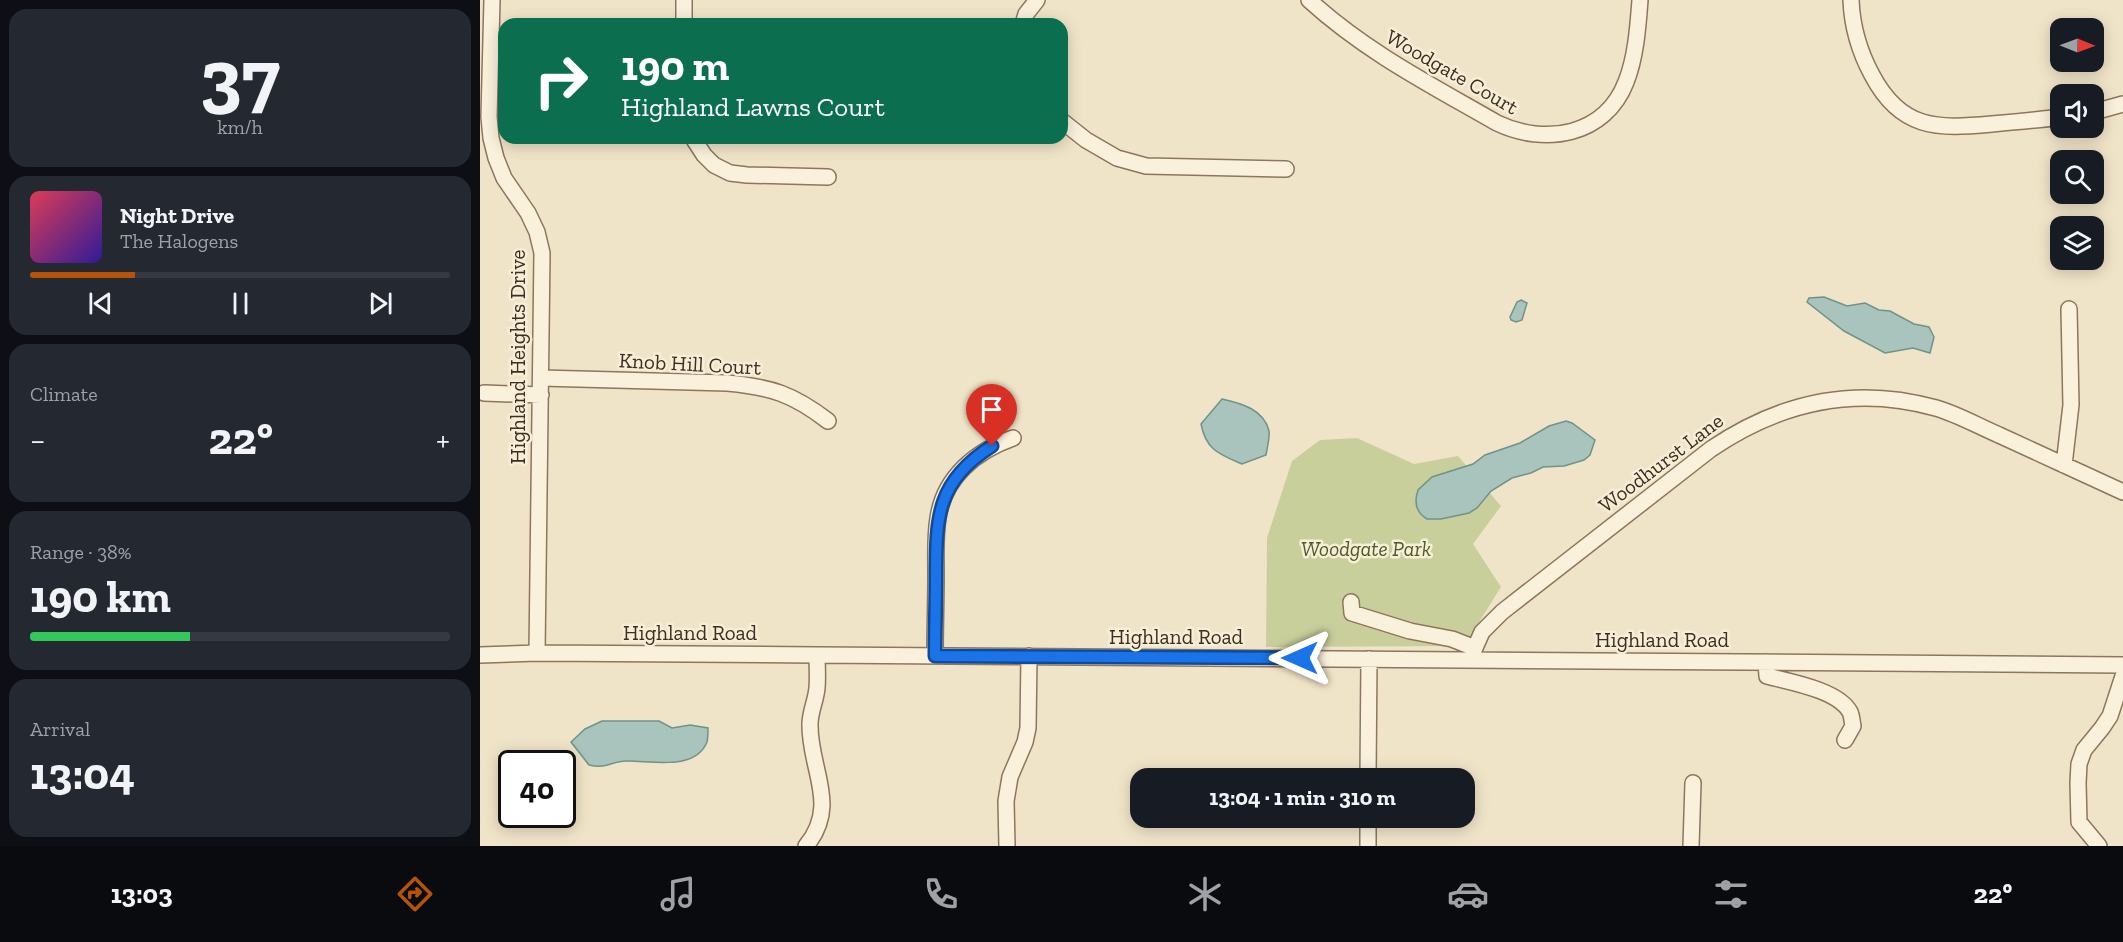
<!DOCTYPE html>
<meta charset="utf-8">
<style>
body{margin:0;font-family:"Zilla Slab",serif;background:#242831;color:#f1f3f6;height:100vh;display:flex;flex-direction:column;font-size:22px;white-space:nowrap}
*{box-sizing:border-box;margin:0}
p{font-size:20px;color:#9ea1a6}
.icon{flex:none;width:33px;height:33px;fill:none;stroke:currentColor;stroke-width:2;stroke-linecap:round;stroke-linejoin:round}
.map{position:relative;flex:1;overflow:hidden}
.sheet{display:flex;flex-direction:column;gap:9px;padding:9px;background:#0d0f14;width:480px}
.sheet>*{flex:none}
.top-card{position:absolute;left:18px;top:18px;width:570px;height:126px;border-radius:18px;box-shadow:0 3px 15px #0003;background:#0b6e4f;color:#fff;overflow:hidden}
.needle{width:39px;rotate:91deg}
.buttons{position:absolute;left:1570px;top:18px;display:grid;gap:12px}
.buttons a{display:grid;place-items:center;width:54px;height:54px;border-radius:12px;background:#171b24;box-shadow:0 3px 15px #0003;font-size:30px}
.speed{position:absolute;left:18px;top:750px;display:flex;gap:12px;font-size:30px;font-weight:700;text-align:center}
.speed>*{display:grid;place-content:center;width:78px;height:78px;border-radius:50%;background:#171b24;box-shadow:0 3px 15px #0003;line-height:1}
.speed .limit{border:3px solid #111;border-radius:9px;background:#fff;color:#111}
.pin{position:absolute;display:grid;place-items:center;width:51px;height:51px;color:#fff;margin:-62px -26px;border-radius:50% 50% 50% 0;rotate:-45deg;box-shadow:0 0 6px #0007}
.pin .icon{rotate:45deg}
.me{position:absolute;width:66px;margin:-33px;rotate:270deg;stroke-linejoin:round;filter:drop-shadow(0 0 4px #0008)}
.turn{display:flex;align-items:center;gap:21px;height:126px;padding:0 24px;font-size:27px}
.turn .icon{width:78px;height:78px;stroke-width:2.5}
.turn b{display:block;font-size:42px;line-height:51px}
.big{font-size:45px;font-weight:800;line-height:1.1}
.sheet .tile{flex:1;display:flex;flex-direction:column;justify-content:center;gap:9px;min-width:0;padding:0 21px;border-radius:18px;background:#242831}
.sheet .dial{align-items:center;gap:0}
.dial b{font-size:78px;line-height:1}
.song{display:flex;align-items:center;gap:18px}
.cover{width:72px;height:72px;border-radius:9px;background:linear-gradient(135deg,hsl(350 70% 55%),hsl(250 70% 35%))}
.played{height:6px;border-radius:3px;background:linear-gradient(90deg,#b45309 25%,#363941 25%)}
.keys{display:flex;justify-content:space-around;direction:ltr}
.heat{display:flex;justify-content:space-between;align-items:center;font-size:33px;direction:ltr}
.charge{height:9px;border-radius:4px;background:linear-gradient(90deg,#34c759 38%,#363941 0)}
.trip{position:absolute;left:650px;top:768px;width:345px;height:60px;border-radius:18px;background:#171b24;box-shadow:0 3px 15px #0003;font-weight:800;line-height:60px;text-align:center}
.tab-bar{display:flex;height:96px;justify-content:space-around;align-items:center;background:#090b0e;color:#9ea1a6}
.tab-bar .icon{width:42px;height:42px}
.tab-bar .active{color:#b45309}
.tab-bar b{font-size:27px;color:#f1f3f6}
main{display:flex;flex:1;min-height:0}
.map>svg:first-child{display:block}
</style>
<main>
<section class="sheet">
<div class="tile dial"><b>37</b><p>km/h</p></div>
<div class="tile">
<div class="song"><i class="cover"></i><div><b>Night Drive</b><p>The Halogens</p></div></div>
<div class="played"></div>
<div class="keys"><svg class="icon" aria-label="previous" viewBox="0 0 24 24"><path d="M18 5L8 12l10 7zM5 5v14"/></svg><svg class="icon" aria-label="pause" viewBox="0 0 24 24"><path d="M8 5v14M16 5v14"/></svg><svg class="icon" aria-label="next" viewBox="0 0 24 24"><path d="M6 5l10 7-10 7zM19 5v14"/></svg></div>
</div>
<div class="tile"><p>Climate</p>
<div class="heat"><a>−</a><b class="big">22°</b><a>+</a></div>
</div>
<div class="tile"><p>Range · 38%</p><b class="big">190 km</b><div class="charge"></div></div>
<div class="tile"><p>Arrival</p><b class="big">13:04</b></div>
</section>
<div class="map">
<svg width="1643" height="846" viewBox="0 0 1643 846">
<rect width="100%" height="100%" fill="#f0e4c8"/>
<path fill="#c9cf9b" d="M877,438L934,464L978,456L1021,506L993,544L1021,587L984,646L786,647L787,538L812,461L840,440Z"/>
<path fill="#a9c4bc" stroke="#6f938a" stroke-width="1.5" d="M1344,297L1367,306L1385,303L1399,310L1410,311L1434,324L1449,327L1454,337L1450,353L1433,348L1405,353L1364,331L1327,302L1329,298Z
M1041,300L1047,303L1042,320L1036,322L1031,320L1030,317L1037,302Z
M742,399C760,403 784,409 789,431C790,438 787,448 786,455L762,464C739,454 726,450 721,424Z
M1086,421L1092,423L1115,440L1110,455L1104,460L1084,466L1063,467L1051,473L1032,478L1011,491L997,508L989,513L961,519H947C935,512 934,502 938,490L952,477L993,464L1005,455L1040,443L1069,426Z
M122,721H179L192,728L210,725L228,728C228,732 228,738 227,742C215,772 169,760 145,761C129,762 127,769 109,765L91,742L105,729Z"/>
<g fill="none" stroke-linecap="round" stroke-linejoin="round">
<g stroke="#8d765c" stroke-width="18">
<path id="minor" d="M12,0L9,117L11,138L16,158L24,178L48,213L57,232L62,253L57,653
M204,0V24
M829,0C886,52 951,85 1017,123C1065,146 1125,136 1146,82C1156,57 1158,26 1160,0
M1371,0C1372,26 1379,51 1392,75C1421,130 1457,129 1512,124C1535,122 1558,120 1581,117
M543,24L546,14L557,0
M1614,112L1643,104
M582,121L606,140L637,158L666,166L806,169
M213,138L224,155L234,165L250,173L267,175L348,177
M61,378L247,383C291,387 313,394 348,421
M4,393L61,395
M1584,465L1591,405L1589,309
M871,602L872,613L930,631L972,639L995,648
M0,655L57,653L337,655L1643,665
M455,656C455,628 456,600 456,573C456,554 455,536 458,518C464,477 496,451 533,438
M990,659L1002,632L1022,612L1231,449C1300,402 1374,385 1456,408C1477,414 1498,426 1519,435C1560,454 1602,473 1643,492
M1286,662L1287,676C1310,682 1358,690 1370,712C1372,716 1372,722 1373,726L1365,740
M888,778L889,659
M326,846C360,805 329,769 330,724C330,712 336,700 337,688C338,677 337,665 337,655
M527,846L526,801L530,777L545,742L548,728L549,656
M888,846V818
M1211,846L1213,783
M1619,846L1599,822L1598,783L1599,764L1604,750L1622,728L1630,716L1643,676"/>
</g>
<use href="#minor" stroke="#faf1dc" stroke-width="15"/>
</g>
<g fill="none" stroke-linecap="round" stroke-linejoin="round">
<g stroke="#114b97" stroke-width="15">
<path id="route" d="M512,446C457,481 456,516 456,577C456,603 455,629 455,656L820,658"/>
</g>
<use href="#route" stroke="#1a73e8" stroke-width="10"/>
</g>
<g text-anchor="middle" stroke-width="5" stroke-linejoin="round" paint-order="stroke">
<g font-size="21" fill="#3d2e20" stroke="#f7eed8">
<text transform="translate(972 72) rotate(30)" y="7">Woodgate Court</text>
<text transform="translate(38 357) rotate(-90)" y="7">Highland Heights Drive</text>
<text transform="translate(210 364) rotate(3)" y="7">Knob Hill Court</text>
<text transform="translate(1181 463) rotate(-37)" y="7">Woodhurst Lane</text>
<text x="210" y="640">Highland Road</text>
<text x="696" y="644">Highland Road</text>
<text x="1182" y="647">Highland Road</text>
</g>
<g font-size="21" font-style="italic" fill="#4d5a26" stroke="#f7eed8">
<text x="886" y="556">Woodgate Park</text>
</g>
</g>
</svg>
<div class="buttons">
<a><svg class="needle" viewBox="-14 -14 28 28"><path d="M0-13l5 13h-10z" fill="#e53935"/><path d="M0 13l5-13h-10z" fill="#9ea1a6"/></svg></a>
<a><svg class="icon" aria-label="sound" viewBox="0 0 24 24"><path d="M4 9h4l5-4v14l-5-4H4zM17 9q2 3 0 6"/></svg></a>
<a><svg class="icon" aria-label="search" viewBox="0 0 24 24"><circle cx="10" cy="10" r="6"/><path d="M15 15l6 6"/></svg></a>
<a><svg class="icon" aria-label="layers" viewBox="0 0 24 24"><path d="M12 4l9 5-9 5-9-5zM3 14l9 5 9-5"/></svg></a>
</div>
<div class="speed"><div class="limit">40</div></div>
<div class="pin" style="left:512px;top:446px;background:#d93025"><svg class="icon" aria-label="arrive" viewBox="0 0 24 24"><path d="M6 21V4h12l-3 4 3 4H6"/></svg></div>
<svg class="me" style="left:820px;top:658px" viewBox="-20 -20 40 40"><path d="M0-17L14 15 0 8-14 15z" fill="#1a73e8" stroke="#fff" stroke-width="4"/></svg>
<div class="trip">13:04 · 1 min · 310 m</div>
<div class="top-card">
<div class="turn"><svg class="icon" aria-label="right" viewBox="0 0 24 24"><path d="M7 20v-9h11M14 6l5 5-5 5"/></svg><div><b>190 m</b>Highland Lawns Court</div></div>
</div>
</div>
</main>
<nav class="tab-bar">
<b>13:03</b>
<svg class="icon active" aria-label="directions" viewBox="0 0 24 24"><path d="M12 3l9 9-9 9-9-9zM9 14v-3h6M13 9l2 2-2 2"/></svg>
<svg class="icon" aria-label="music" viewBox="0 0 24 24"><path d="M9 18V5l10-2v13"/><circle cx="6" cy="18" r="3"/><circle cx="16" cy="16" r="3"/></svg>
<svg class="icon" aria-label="phone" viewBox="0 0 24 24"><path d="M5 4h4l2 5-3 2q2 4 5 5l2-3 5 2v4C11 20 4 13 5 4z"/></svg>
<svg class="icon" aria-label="climate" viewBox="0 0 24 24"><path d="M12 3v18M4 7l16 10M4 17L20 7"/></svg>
<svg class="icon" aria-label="car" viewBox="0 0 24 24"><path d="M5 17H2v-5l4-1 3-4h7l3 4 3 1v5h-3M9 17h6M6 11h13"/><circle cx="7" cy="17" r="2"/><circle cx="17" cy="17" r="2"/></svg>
<svg class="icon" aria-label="filters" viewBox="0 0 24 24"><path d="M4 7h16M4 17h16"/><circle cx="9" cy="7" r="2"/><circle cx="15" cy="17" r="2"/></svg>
<b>22°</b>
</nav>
